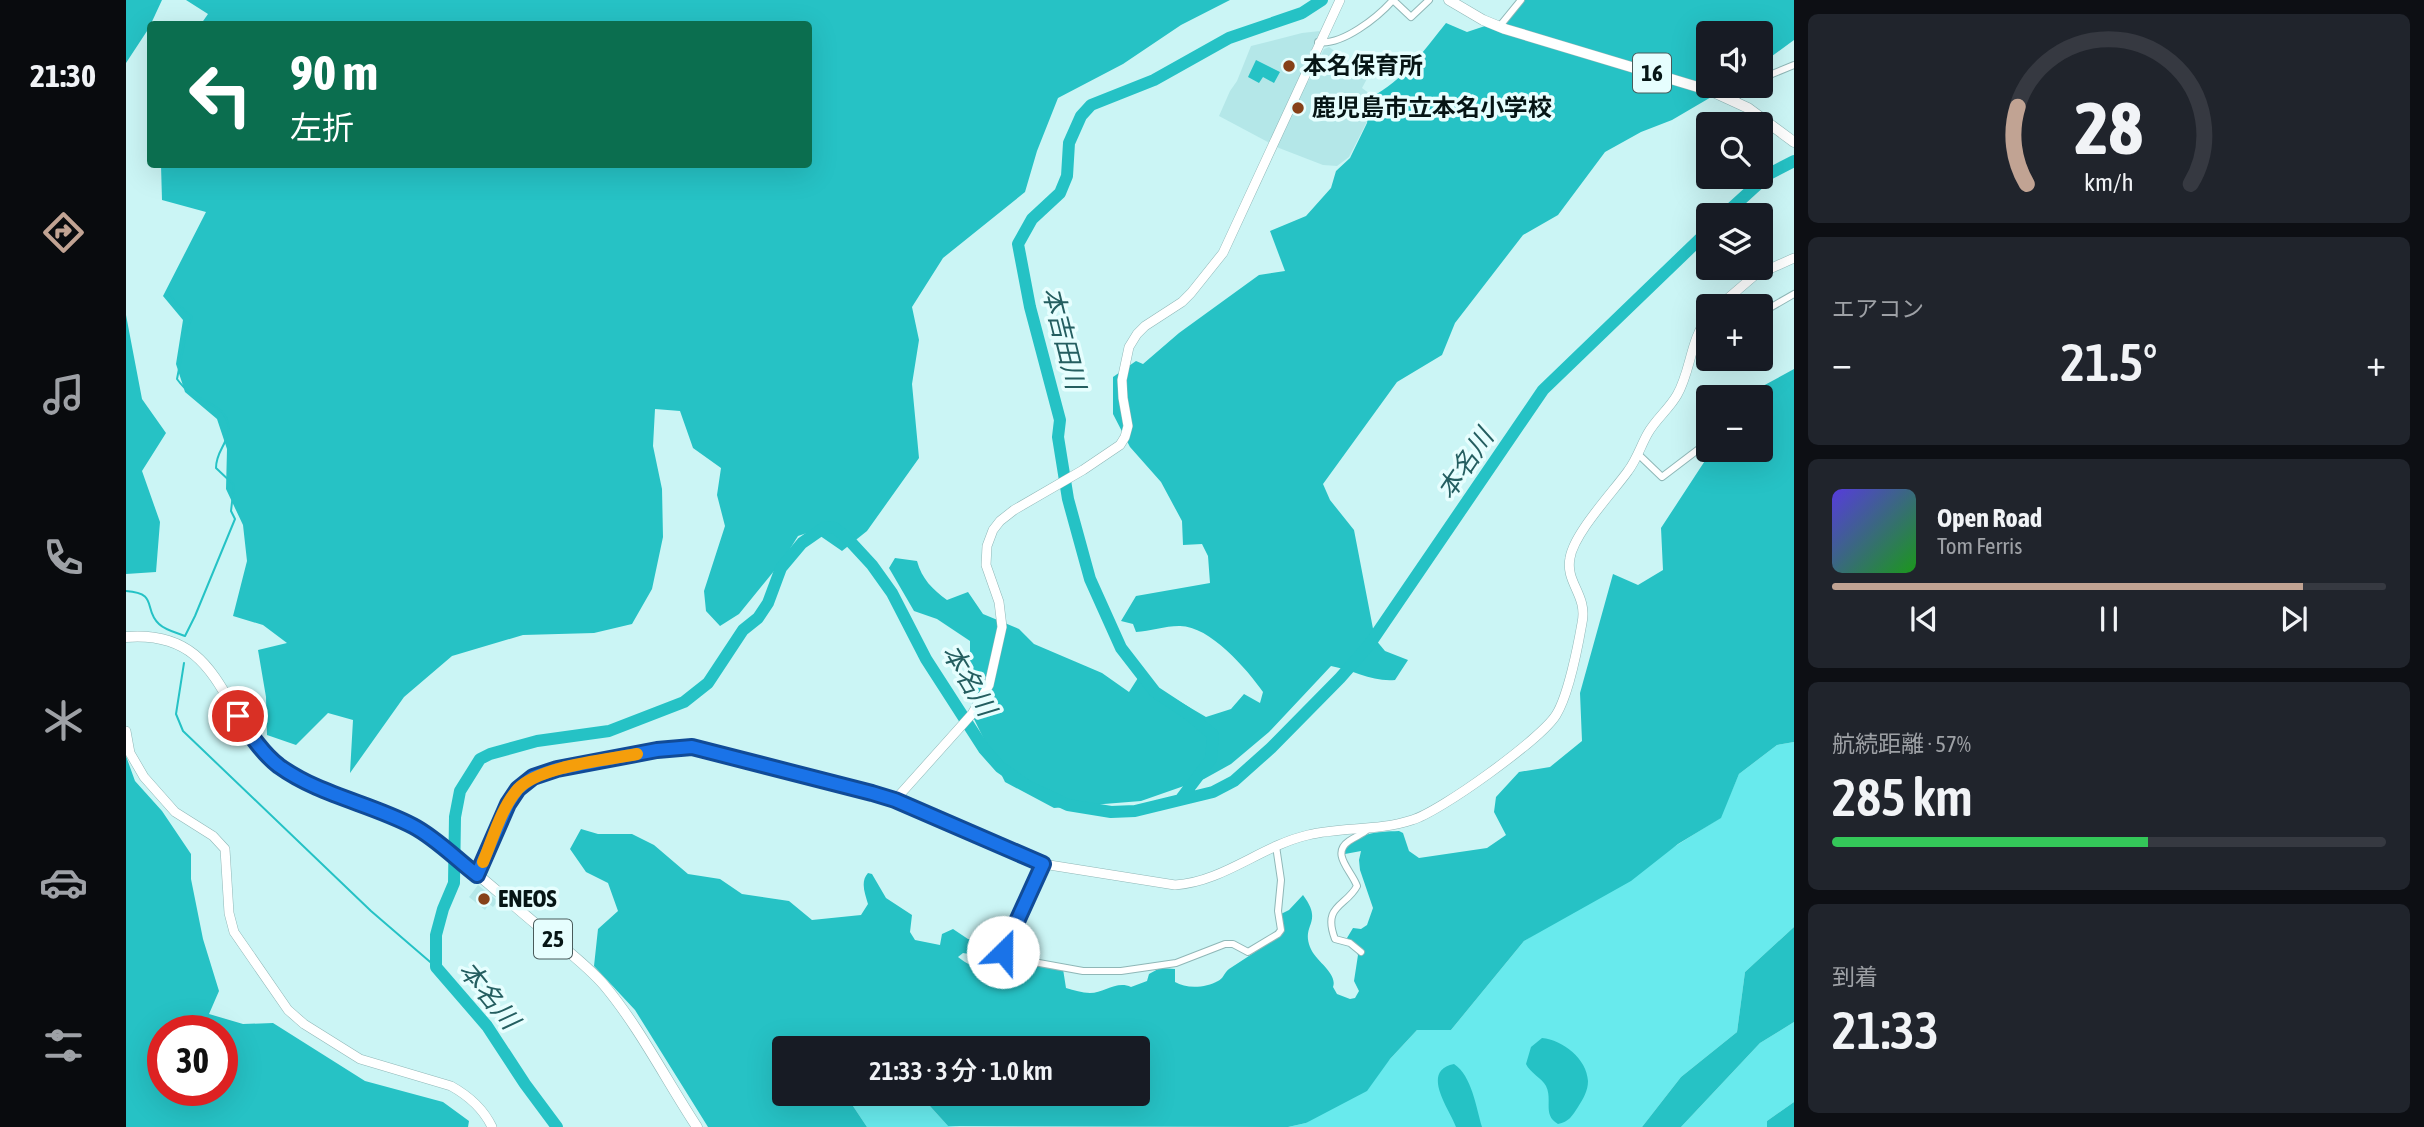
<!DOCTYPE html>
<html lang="ja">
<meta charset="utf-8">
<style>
body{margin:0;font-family:"Asap Condensed","Noto Sans JP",sans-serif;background:#20242c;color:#f1f3f6;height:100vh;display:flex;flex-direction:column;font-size:26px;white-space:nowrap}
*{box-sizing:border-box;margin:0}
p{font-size:23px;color:#9ea1a6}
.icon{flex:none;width:38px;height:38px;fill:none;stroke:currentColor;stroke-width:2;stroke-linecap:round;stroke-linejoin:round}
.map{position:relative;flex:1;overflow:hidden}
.side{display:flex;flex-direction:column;gap:14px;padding:14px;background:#0d0f14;width:630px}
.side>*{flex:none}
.top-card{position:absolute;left:21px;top:21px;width:665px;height:147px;border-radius:7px;box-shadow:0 7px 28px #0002;background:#0b6e4f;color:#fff;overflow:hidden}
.tools{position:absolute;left:1570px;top:21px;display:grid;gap:14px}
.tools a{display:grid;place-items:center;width:77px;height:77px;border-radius:7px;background:#171b24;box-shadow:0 7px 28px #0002;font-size:35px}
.speed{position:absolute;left:21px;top:1015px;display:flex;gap:14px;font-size:35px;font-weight:700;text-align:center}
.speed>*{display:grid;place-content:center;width:91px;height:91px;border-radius:50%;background:#171b24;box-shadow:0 7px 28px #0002;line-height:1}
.speed .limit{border:10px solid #d22;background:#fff;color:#111}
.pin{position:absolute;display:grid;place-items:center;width:60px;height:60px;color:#fff;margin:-30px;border:4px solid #fff;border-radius:50%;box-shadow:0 2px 7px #0007}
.me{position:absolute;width:77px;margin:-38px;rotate:23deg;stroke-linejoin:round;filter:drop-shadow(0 0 5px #0008)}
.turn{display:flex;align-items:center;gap:24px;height:147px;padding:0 28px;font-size:32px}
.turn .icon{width:91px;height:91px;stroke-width:2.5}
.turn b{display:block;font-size:49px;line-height:60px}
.big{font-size:52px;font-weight:600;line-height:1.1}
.side .widget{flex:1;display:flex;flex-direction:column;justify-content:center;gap:10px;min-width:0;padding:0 24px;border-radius:10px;background:#20242c}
.side .dial{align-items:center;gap:0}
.dial svg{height:182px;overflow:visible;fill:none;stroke:#363941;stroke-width:7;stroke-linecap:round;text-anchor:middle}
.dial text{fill:#f1f3f6;stroke:none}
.song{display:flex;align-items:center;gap:21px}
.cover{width:84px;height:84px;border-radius:10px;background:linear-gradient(135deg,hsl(250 70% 55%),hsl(120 70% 35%))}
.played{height:7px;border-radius:4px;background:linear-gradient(90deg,#c1a393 85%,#363941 85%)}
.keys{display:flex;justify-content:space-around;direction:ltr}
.heat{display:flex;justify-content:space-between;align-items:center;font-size:38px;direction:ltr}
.charge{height:10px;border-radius:5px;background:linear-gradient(90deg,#34c759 57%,#363941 0)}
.trip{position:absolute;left:646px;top:1036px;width:378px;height:70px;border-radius:7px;background:#171b24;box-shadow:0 7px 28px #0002;font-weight:600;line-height:70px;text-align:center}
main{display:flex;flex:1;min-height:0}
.menu{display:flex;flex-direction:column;width:126px;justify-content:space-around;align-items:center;background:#090b0e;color:#9ea1a6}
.menu .icon{width:49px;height:49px}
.menu .active{color:#c1a393}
.menu b{font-size:32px;color:#f1f3f6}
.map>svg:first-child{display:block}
</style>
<main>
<nav class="menu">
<b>21:30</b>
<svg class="icon active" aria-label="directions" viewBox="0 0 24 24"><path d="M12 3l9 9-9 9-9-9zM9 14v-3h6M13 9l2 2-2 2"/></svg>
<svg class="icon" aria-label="music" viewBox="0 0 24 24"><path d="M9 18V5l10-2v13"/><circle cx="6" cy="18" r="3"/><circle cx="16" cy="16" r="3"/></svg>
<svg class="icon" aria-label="phone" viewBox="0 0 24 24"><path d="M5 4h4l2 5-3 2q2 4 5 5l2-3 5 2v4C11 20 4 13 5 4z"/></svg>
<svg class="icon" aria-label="climate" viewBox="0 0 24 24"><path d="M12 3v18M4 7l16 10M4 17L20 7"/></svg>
<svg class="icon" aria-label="car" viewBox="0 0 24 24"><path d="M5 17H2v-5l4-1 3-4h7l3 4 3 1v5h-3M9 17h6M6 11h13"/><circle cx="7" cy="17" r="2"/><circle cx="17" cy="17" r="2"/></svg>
<svg class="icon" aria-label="filters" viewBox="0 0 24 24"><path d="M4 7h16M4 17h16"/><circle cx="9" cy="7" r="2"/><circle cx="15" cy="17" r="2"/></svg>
</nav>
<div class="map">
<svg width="1668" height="1127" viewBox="0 0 1668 1127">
<rect width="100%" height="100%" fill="#cbf5f5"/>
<path fill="#b4e7e8" d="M1194,31L1173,78L1182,82L1198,49L1203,47L1243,75L1236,88L1252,100L1223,157L1211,166L1197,165L1153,148L1093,116L1104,91L1111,81L1125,46L1176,33Z
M352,885L372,901L367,907L363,904L359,910L343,897Z"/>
<path fill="#68eaed" d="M1668,742V927L1619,972L1611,1032L1555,1077L1516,1127H1162L1180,1123L1264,1059L1291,1030H1325L1398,941L1594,818L1613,774L1651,745Z
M1668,1022V1102L1641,1121V1127H1555L1634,1043Z
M719,1094H793L822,1126L834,1127H741Z"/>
<path fill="#26c2c5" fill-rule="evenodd" d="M0,0H36L23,28L0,63Z
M60,0H1104L1055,25L997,64L932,98L911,151L899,192L817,258L786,307L793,340L786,384L793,458L741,531L716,551L687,531L672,536L657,560L613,614L594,626L580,611L578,591L599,526L591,495L595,468L567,448L554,411L529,409L527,446L536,489L537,537L526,589L506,624L468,633L397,635L326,656L278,697L224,773L227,720L202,713L170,745L141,735L140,697L132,650L161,643L137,625L107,616L121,561L117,525L100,489L101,449L91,419L59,392L50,364L57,320L37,296L80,212L36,200L35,165L682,164V24H75L82,14Z
M1392,0H1668V40L1635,64L1634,33H1582V86H1604L1546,120L1515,132L1479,152L1432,215L1397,235L1329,323L1316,355L1271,382L1197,484L1204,500L1228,530L1249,639L1259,651L1282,660L1269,680C1246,682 1227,670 1205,666L1143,732L1105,764L1078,779L1015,801L928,808L879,782L848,719L844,677V641L811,619L788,611L763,568L769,558L791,561C796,579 806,589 821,600L842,592L857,614L893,629L908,644L976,673L1003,692L1017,670L1034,690L1080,717L1105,709L1118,694L1134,703L1137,692C1121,669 1083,625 1053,626C1039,626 1024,631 1010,632L1007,624L995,621L1010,596L1084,583L1082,556L1076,544L1057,545L1056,521L1035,482L1004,447L987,414V377L1010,361L1017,364L1053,333L1133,275L1159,271L1144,231L1180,216L1205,188L1210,171L1224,158L1241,123L1245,97C1276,82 1299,49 1320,23L1341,32L1377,20Z
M0,315L16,399L40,433L16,471L34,522L30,572L0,574Z
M1668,369V742L1651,745L1613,774L1595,818L1552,844L1505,881L1398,941L1325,1030H1291L1264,1059L1241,1091L1180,1123L1162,1127L822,1126L793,1094H1012V1048H658V1094H719L741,1127H582L509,1010L468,966L472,929L492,911L482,883L460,872L444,849L455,829L472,834H506L528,845L562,874L594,879L616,894L663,901L686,920L735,915L742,904C739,893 734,882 742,873L746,874L760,898L786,915L784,932L789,940L814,945L816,934L827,929L842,939L877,945L875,952L877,959L874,963L866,958L837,953L832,957C848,971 875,973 895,976L914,964L937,969L940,988C948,990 956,993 964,993C978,993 991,980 1005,987L1021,981L1023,974L1034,968L1049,969V982C1060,989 1080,988 1092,981C1097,979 1098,973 1103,969C1120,958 1137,947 1154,935L1155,914L1163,910L1177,895C1198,923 1175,924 1184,947C1189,961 1212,973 1207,987L1211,994L1224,999L1229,998L1233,991L1228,981L1232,955L1221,938L1227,928L1235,929L1241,925L1247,908L1234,870L1233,860L1235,851L1219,854L1217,852C1229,832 1251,832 1273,831L1277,833L1283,851L1293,858L1361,848L1380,835L1368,812L1370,797L1393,772L1424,767L1456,741L1454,693L1487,574L1512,585L1537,570L1535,528L1586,450H1634V397H1627L1635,387Z
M0,756L9,781L36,811L65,854V879L77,939L93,991L83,1014L117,1024L147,1023L239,1081L317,1102L343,1121L342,1127H0ZM37,1031H96V1090H37Z
M1668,927V1022L1634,1043L1555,1127H1516L1555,1077L1611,1032L1619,972Z
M1668,1102V1127H1641V1121Z"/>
<path fill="#25c2c5" d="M1130,60L1154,72L1148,83L1137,77L1133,83L1122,77Z
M1416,1038C1437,1040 1461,1059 1462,1081C1462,1091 1457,1099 1452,1107C1446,1116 1443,1122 1432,1124C1416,1115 1427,1100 1420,1086C1416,1078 1404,1073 1400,1064L1405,1047Z
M1328,1064C1346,1076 1350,1107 1356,1127H1330C1325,1111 1293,1071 1328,1064Z"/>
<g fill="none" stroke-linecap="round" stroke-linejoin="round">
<path stroke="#25c2c5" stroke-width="2" d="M0,591C33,593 17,610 33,624C39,630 51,633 59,636L69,616L109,519L105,511L108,485L90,468C90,452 100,446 102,432C106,407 76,402 62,391C58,388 54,383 51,379L60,333L66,317L49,302L42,291
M58,663L50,714L57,731L245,911L310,967"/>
<path stroke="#25c2c5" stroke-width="12" d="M1598,215L1643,174L1668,161
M1054,800L1085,759L1087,735L1061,713L1029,692L995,648L964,579L942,499L932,437L934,420L904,307L892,244L906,219L934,193L941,176L943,143L955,116L965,105L1028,80L1103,38L1176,13L1196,0
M431,1127L399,1084L361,1026L310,967V935L317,909L328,883L329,817L334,791L354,759L364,754L411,741L483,731L558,702L582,683L617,630L632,618L642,603L655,568L676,543L699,527L709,528L722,539L746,565L766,593L800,659L858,749L874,767L901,786L942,805L985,812L1009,811L1087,792L1108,781L1145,748L1214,678L1243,645L1417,390L1582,231"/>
<g stroke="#8fb7b7" stroke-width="8">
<path id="street" d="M1267,0L1285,17L1303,0
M1373,27L1395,0
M1192,42C1216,46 1252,17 1267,0
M1634,79L1668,65
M1608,100L1621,86
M1634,316L1642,309L1668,294
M1512,454L1536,477L1582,442
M917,864L879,944L877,952L880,957L957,971H995L1050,963L1099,944H1107L1122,952L1152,934L1155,930L1152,911L1155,880L1150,846
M1235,952L1224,943L1209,939C1196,905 1220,907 1231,886C1226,871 1204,854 1223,841C1230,836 1236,835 1242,829"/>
</g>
<g stroke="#8fb7b7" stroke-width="10">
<path id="secondary" d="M1593,306L1628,276L1668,258
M0,731L4,753L18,777L49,812L87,836L99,849L103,913L108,932L162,1010L178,1024L234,1059L325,1086C343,1096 357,1108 366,1127
M769,800L846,714L863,685L876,627L873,602L860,565L861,546L867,530L874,521L888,510L957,470L994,445L999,437L1002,426L997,398L996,380L1003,347L1011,334L1019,326L1056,302L1065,293L1097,253L1214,0
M351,875C363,848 377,798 400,782C410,775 420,772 431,769L531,750L566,747L746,793L769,800L917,864L1049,885C1097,882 1135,846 1182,835C1216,827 1253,831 1286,820C1314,812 1415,739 1430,715C1442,696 1452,646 1456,623C1462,595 1439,583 1444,558C1448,533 1487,492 1502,471C1511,459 1515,445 1522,433C1530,419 1543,409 1551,395C1565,371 1564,340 1582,317"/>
</g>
<g stroke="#8fb7b7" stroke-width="11">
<path id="primary" d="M1323,0L1357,20L1379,29L1585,91L1622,108L1668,142
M0,637C99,629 93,719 152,765C196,799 256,802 301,834C339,862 375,895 411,925C433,945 459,963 478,985C514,1028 540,1080 571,1127"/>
</g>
<use href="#street" stroke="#fff" stroke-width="6"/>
<use href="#secondary" stroke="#fff" stroke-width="9"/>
<use href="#primary" stroke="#fff" stroke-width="10"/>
</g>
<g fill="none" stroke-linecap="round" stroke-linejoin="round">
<g stroke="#114b97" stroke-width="18">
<path id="route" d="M112,716C124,734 136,753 153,766C193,795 243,803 287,826C310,838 330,859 351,875L382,804L392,789L407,777L431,769L531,750L566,747L746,793L769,800L917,864L877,952"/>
</g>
<use href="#route" stroke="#1a73e8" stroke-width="12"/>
<path stroke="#f59e0b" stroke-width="12" d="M357,862C367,839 375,808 392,789C413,766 481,760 511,754"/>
</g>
<g fill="#864119" stroke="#e6fefe" stroke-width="2.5">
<circle cx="1163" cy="66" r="7"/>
<circle cx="1172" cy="108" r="7"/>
<circle cx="358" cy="899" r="7"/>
</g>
<g text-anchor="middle" stroke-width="7" stroke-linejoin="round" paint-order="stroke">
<g fill="#e6fefe" stroke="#495b5b" stroke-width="2">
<rect x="1507" y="53.5" width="38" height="39" rx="5"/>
<rect x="408" y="919.5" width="38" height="39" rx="5"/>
</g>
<g font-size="23" font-weight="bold" fill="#061515">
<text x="1526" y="81">16</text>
<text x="427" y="947">25</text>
</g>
<g font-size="24" font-weight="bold" fill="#061515" stroke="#e6fefe" text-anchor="start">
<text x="1177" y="74">本名保育所</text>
<text x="1186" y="116">鹿児島市立本名小学校</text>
<text x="372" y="907">ENEOS</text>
</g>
<g font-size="26" font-style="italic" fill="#245e60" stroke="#e6fefe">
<text transform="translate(938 338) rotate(76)" y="9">本吉田川</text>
<text transform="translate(1339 464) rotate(-56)" y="9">本名川</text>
<text transform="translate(843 680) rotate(59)" y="9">本名川</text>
<text transform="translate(363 995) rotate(51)" y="9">本名川</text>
</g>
</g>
</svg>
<div class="tools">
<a><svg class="icon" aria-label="sound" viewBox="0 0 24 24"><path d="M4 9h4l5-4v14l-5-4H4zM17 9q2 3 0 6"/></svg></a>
<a><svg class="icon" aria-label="search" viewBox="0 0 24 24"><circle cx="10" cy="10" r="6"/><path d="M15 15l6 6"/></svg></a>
<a><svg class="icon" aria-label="layers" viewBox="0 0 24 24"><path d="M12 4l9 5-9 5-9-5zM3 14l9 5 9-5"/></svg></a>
<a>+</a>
<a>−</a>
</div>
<div class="speed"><div class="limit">30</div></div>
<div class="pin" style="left:112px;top:716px;background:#d93025"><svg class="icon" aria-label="arrive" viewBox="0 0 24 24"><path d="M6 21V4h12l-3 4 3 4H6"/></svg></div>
<svg class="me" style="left:877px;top:952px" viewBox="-20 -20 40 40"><circle r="19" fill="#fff"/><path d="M0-13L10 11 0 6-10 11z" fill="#1a73e8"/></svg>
<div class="trip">21:33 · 3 分 · 1.0 km</div>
<div class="top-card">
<div class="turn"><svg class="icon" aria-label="left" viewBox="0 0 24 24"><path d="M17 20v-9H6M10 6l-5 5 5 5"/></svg><div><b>90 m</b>左折</div></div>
</div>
</div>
<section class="side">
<div class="widget dial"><svg viewBox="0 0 100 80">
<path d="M14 69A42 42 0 1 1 86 69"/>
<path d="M14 69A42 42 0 0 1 10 35" stroke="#c1a393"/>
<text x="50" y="56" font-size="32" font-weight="700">28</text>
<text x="50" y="72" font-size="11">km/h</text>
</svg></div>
<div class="widget"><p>エアコン</p>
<div class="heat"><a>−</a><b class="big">21.5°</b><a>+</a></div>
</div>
<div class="widget">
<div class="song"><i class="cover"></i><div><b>Open Road</b><p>Tom Ferris</p></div></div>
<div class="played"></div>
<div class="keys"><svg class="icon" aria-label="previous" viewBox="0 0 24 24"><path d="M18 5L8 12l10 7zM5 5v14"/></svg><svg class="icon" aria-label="pause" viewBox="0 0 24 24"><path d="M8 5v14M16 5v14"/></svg><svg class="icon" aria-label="next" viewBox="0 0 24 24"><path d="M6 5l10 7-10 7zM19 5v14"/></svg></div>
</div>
<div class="widget"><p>航続距離 · 57%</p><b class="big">285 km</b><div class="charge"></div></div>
<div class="widget"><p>到着</p><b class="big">21:33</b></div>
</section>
</main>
